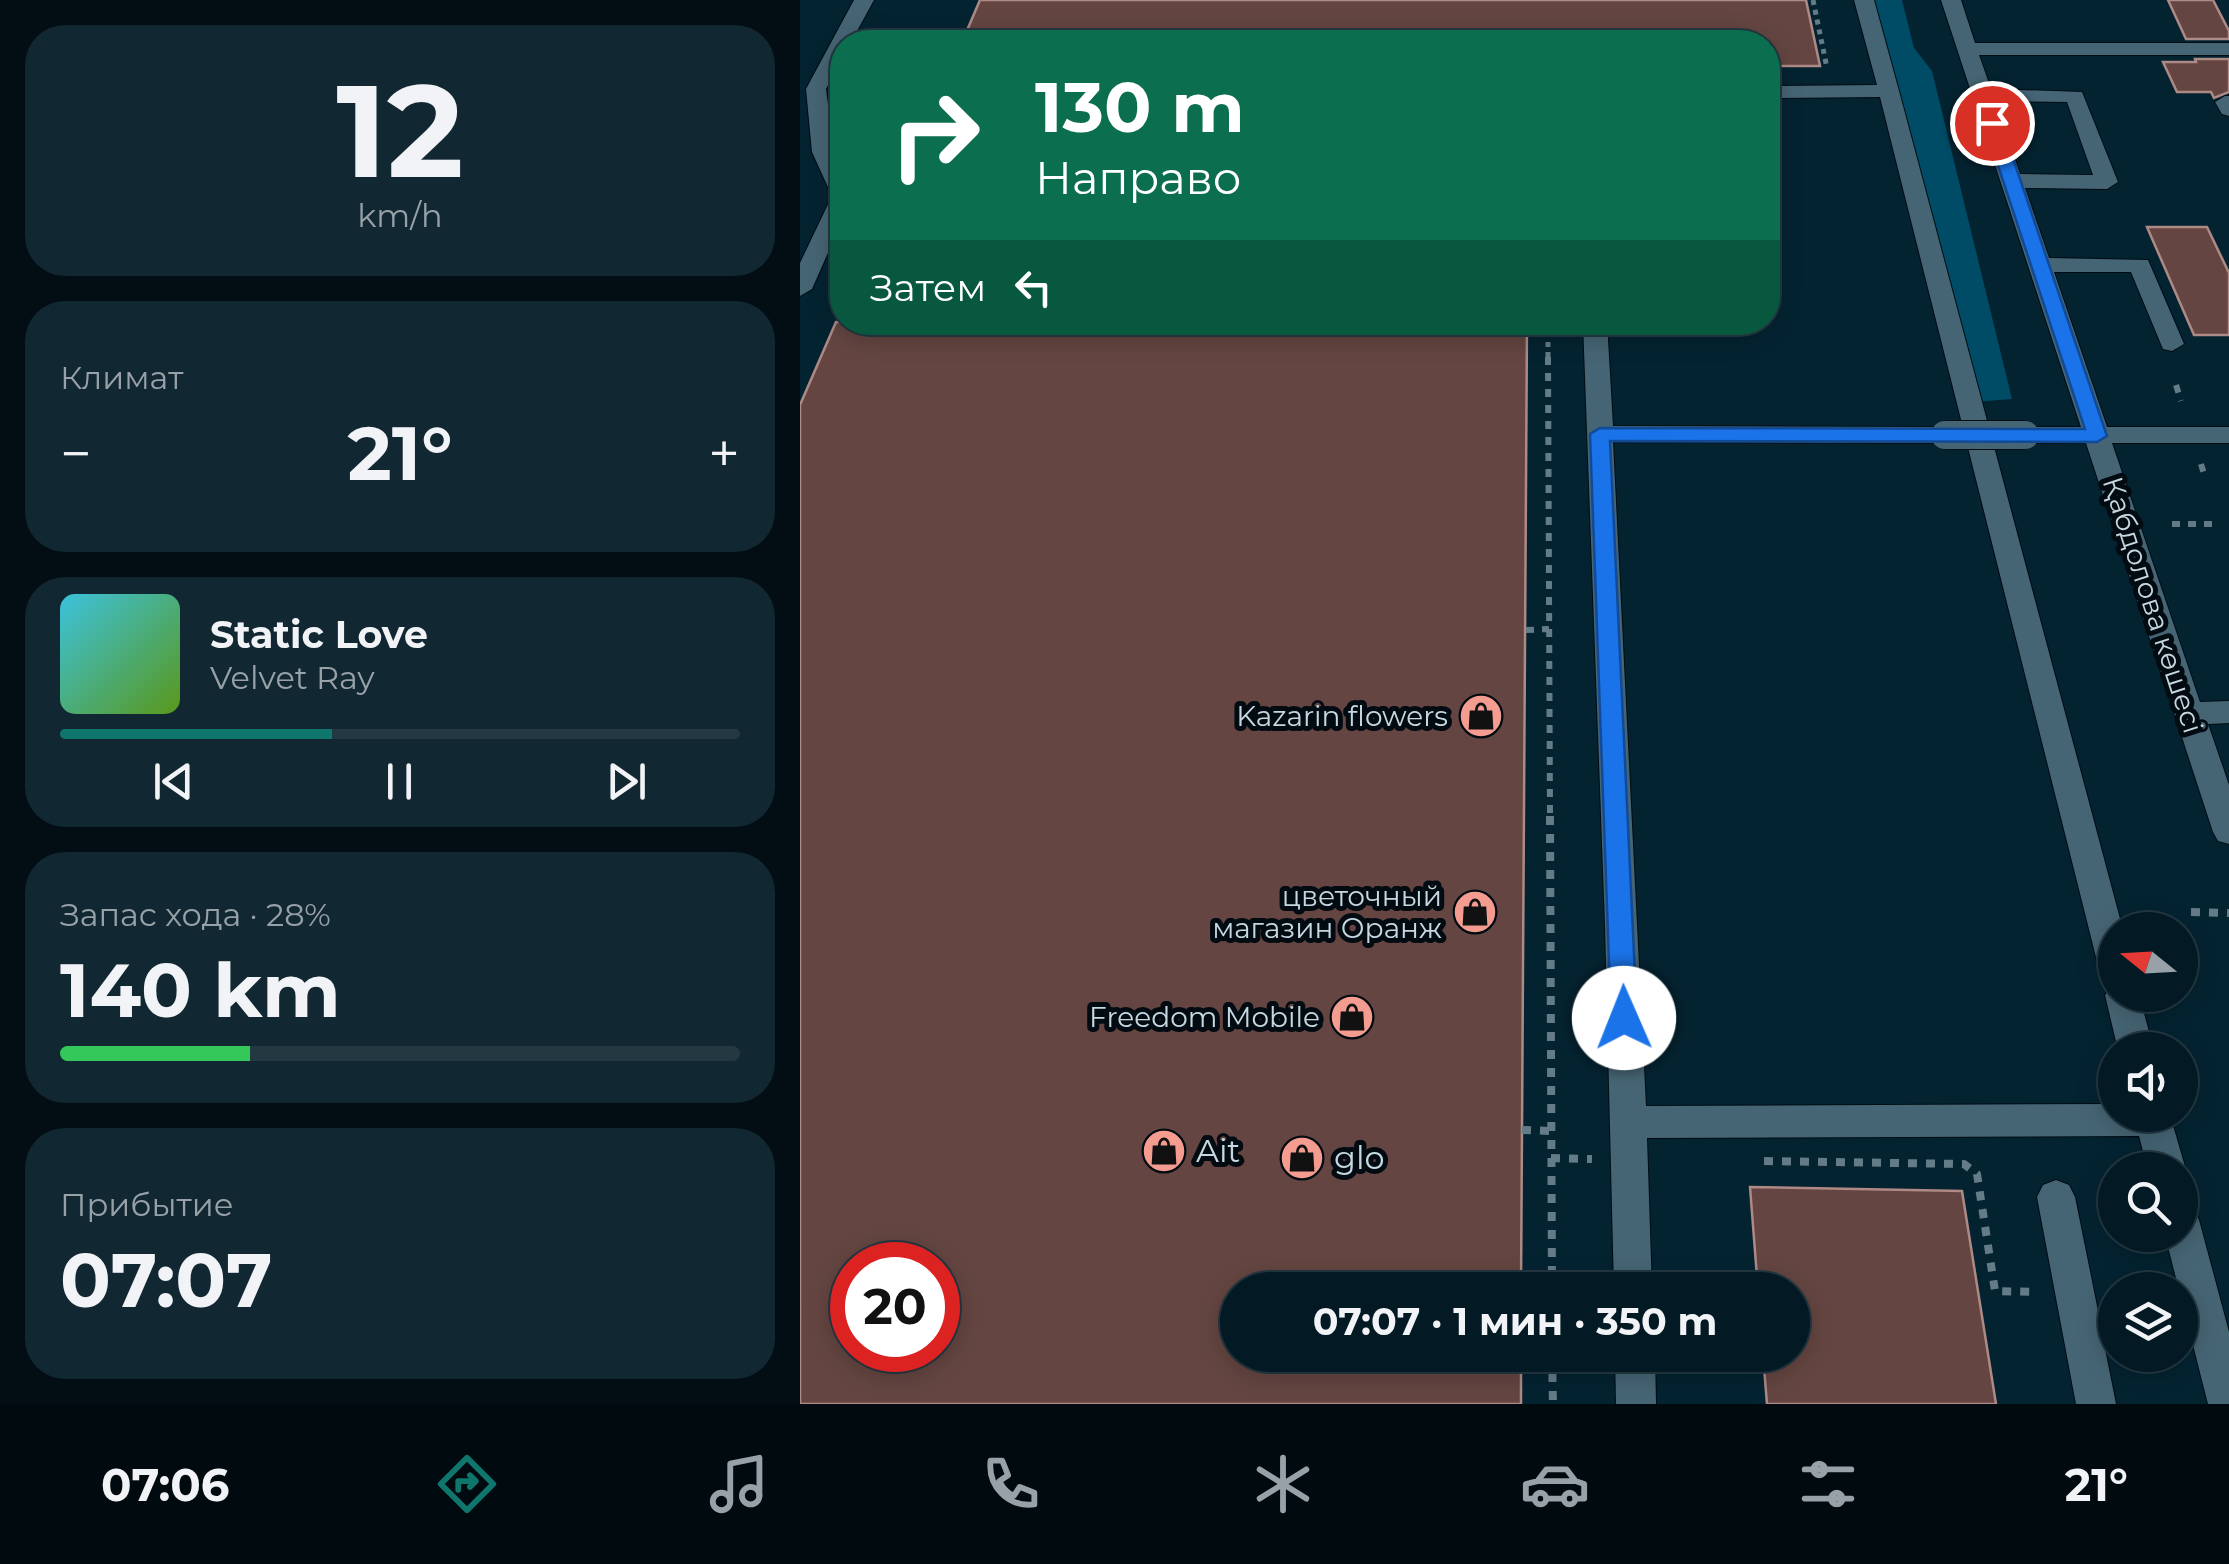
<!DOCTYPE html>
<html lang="ru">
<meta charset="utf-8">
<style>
body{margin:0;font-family:Montserrat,sans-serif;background:#112732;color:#f1f3f6;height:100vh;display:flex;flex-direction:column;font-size:38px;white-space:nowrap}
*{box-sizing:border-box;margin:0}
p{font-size:32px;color:#97a1a7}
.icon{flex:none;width:55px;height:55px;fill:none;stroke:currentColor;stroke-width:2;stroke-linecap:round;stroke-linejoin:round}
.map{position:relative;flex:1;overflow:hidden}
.drawer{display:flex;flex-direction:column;gap:25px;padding:25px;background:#020e14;width:800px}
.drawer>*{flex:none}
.guide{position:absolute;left:30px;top:30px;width:950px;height:305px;border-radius:40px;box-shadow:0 5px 25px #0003,0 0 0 2px #243842;background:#0b6e4f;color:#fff;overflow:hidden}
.needle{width:65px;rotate:288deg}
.buttons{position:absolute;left:1298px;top:912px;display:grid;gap:20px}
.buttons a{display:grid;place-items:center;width:100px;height:100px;border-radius:50%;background:#031a25;box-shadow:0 5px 25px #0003,0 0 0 2px #243842;font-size:50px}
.speed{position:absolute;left:30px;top:1242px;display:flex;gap:20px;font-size:50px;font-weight:700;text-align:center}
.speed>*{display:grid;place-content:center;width:130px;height:130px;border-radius:50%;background:#031a25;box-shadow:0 5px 25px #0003,0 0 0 2px #243842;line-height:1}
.speed .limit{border:15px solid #d22;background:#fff;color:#111}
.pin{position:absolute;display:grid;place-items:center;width:85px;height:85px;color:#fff;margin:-42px;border:5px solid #fff;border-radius:50%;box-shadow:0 2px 10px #0007}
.me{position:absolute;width:110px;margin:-55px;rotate:359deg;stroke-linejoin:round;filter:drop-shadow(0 0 8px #0008)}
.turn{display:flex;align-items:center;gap:35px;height:210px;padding:0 40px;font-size:45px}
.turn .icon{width:130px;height:130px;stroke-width:2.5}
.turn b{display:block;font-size:70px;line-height:85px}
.then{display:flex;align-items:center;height:95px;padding:0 40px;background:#0003;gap:20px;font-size:38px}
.big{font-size:75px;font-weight:700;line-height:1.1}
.drawer .card{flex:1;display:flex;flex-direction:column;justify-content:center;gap:15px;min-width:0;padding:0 35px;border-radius:40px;background:#112732}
.drawer .dial{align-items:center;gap:0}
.dial b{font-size:130px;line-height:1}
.song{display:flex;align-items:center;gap:30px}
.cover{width:120px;height:120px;border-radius:15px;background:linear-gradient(135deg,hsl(190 70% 55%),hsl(90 70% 35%))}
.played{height:10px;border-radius:5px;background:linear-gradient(90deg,#0f766e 40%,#243842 40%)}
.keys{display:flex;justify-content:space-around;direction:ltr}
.heat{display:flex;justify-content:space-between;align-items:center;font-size:55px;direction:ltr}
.charge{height:15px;border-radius:8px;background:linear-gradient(90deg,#34c759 28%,#243842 0)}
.trip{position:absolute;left:420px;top:1272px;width:590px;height:100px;border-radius:50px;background:#031a25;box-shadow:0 5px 25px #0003,0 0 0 2px #243842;font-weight:700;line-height:100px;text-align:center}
.dock{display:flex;height:160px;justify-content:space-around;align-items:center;background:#010a0f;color:#97a1a7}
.dock .icon{width:70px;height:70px}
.dock .on{color:#0f766e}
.dock b{font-size:45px;color:#f1f3f6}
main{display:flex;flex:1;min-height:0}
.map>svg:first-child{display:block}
</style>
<main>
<section class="drawer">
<div class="card dial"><b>12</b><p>km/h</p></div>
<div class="card"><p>Климат</p>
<div class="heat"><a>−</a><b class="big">21°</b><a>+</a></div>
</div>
<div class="card">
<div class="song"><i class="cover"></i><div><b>Static Love</b><p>Velvet Ray</p></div></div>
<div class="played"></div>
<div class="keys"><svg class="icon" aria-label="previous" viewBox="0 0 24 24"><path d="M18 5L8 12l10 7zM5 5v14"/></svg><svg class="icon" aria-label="pause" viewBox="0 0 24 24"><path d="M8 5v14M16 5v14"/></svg><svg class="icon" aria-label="next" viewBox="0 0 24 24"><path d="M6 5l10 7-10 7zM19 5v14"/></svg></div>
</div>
<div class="card"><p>Запас хода · 28%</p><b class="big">140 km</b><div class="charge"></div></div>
<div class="card"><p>Прибытие</p><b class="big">07:07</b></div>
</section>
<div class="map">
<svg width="1429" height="1404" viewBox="0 0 1429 1404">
<rect width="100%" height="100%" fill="#042331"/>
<path fill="#004b65" d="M1072,0H1102L1114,48L1132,71L1212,399L1173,402Z"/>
<path fill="#644541" stroke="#ad8a85" stroke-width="2.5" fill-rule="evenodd" d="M180,0H1006L1020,66H968V42H162Z
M1368,0H1413L1429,31V39H1386Z
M1395,59H1429V92L1414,98L1411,92H1377L1363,62H1396Z
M1347,227H1407L1429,273V335H1394Z
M36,322H727L721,1290H438V1355H721V1404H0V405ZM52,1265H138V1350H52Z
M950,1187L1162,1191L1196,1404H967L963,1355H992V1290H958Z"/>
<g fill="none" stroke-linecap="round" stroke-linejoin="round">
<g stroke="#000c15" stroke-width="2">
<path id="minor" d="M54,0H74L51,42H42V59L26,89L34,152L42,171V221L12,289L0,296V263L32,196L12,152L6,89Z
M1054,0H1074L1099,91L1323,930H1315V979L1303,975L1298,965L1080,97L968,98V86L1077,85Z
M1141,0H1161L1175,43H1429V55H1179L1191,89L1282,92L1318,182L1307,189L1225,188L1249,258L1348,260L1384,344L1372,351L1363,349L1331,272H1254L1307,427H1429V443H1312L1400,702L1429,701V723L1408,724L1429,785V844L1418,841L1413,832L1286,443H1225L1212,435L1225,427H1281ZM1195,101L1267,102L1293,175L1220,174Z
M1425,96H1429V116L1422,114L1415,102Z
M783,322H807L813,426L1145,427L1158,435L1145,443L813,442L846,1106L1315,1104V1115H1370L1386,1170L1380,1182V1170H1348L1339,1136L847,1138L852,1290H814L805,925Z
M1315,983V995H1339L1354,1050H1318L1305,995Z
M1256,1180L1269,1185L1275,1197L1298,1311H1315V1349H1305L1316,1404H1276L1237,1197L1243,1185Z
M1380,1203L1393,1208L1399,1220L1429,1332V1404H1408L1365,1235H1380Z
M815,1355H855L856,1404H816Z"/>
</g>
<path stroke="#647c87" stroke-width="5" stroke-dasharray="5 5" stroke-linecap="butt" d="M1013,0L1027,68
M748,322V359"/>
<path stroke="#647c87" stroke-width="6" stroke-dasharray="8 8" stroke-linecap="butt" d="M748,357L750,818
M1376,385L1381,401
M1401,464L1404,474
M1372,524H1416
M726,630L749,629"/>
<path stroke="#647c87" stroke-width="8" stroke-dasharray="9 9" stroke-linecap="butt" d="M750,816L752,1290
M1391,912L1429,913
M722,1130L751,1131
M751,1158L792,1159
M964,1161L1164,1164L1177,1174L1195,1291L1238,1292
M752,1355L753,1404"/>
<use href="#minor" fill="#466574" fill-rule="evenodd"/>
<g stroke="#000c15" stroke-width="30" stroke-linecap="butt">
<path id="minor-bridge" d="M1145,435H1225"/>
</g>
<use href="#minor-bridge" stroke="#466574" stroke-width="28"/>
</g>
<path fill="#1a73e8" stroke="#114b97" stroke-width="2.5" d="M1187,120L1201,123L1307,436L1297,442L810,441L837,1018L833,1026L824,1029L815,1026L811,1018L790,434L800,428L1285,429L1184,123Z"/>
<defs>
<g id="shop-disc" transform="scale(2.25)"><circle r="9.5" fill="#f59c91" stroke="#020b11"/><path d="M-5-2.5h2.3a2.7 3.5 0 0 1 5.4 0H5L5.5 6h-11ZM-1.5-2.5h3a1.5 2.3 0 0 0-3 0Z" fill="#111"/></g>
</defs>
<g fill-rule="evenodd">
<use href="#shop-disc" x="681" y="716"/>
<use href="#shop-disc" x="675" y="912"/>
<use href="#shop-disc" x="552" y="1017"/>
<use href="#shop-disc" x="364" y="1151"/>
<use href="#shop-disc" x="502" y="1158"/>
</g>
<g text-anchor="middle" stroke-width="10" stroke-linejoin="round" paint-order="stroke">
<g font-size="28" fill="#c6d7df" stroke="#020b11">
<text transform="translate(1353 605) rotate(72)" y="10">Қабдолова көшесі</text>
</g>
<g font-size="28" fill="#c6d7df" stroke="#020b11" text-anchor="end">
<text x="648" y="726">Kazarin flowers</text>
<text x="642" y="906">цветочный<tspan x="642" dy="32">магазин Оранж</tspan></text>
<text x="520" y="1027">Freedom Mobile</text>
</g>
<g font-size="32" fill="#c6d7df" stroke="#020b11" text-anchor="start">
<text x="396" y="1162">Ait</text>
<text x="534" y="1169">glo</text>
</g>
</g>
</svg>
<div class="buttons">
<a><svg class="needle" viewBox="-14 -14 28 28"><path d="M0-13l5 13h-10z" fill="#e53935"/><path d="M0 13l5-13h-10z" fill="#97a1a7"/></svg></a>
<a><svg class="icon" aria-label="sound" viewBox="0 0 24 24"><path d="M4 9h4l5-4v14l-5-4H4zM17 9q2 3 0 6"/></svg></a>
<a><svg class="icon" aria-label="search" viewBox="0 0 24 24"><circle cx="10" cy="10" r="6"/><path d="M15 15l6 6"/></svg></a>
<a><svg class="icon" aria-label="layers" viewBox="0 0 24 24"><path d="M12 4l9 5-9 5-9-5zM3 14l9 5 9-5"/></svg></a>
</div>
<div class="speed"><div class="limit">20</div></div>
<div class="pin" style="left:1192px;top:123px;background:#d93025"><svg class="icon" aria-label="arrive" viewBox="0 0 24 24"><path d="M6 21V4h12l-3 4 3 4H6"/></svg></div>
<svg class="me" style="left:824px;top:1018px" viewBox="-20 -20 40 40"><circle r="19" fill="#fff"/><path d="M0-13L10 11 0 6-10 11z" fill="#1a73e8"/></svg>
<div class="trip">07:07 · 1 мин · 350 m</div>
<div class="guide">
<div class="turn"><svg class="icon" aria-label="right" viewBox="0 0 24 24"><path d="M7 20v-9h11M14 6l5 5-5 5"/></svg><div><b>130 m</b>Направо</div></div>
<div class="then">Затем<svg class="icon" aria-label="left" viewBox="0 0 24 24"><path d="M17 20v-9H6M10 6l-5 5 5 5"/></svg></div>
</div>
</div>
</main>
<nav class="dock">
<b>07:06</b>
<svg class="icon on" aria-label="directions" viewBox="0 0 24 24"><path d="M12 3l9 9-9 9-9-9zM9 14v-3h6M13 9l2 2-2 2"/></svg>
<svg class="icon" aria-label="music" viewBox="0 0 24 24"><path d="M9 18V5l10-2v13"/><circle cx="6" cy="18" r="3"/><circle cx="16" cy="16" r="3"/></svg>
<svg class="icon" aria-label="phone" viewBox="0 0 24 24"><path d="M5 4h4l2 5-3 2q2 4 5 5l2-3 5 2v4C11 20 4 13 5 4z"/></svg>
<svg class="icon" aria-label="climate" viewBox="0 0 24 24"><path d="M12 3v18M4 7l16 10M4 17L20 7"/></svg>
<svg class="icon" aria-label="car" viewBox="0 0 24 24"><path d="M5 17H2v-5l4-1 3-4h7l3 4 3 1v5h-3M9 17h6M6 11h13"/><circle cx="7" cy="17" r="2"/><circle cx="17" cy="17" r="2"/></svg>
<svg class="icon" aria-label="filters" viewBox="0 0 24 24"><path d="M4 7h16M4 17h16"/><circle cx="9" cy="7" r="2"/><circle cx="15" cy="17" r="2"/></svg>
<b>21°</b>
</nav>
